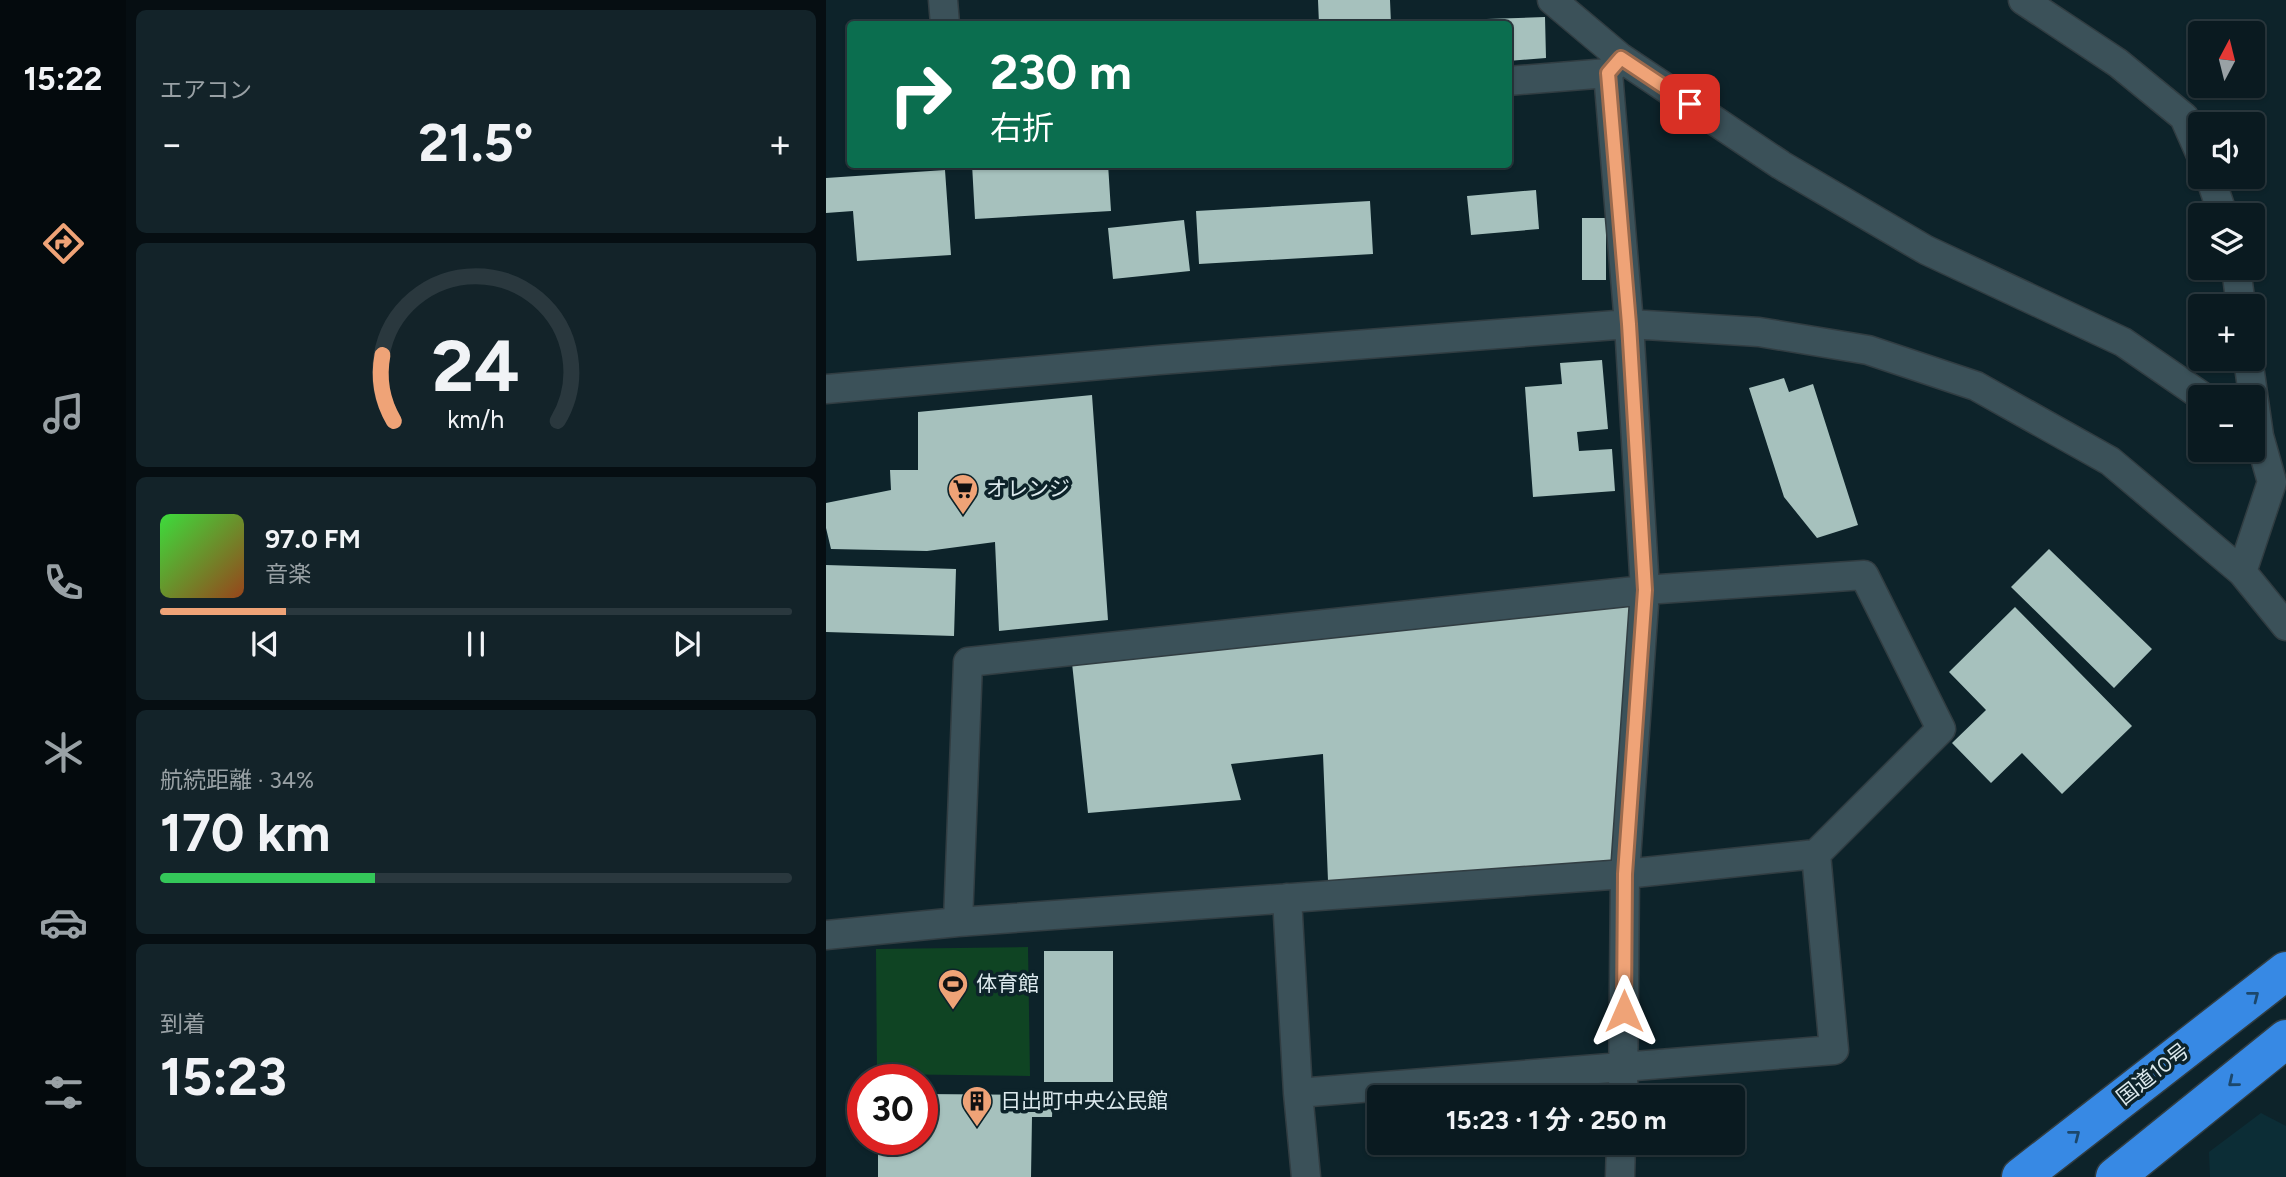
<!DOCTYPE html>
<html lang="ja">
<meta charset="utf-8">
<style>
body{margin:0;font-family:Figtree,"Noto Sans JP",sans-serif;background:#132329;color:#f1f3f6;height:100vh;display:flex;flex-direction:column;font-size:26px;white-space:nowrap}
*{box-sizing:border-box;margin:0}
p{font-size:23px;color:#99a1a5}
.icon{flex:none;width:38px;height:38px;fill:none;stroke:currentColor;stroke-width:2;stroke-linecap:round;stroke-linejoin:round}
.map{position:relative;flex:1;overflow:hidden}
.drawer{display:flex;flex-direction:column;gap:10px;padding:10px;background:#060e12;width:700px}
.drawer>*{flex:none}
.top-card{position:absolute;left:21px;top:21px;width:665px;height:147px;border-radius:7px;box-shadow:0 2px 5px #0004,0 0 0 2px #2a383e;background:#0b6e4f;color:#fff;overflow:hidden}
.needle{width:46px;rotate:7deg}
.tools{position:absolute;left:1362px;top:21px;display:grid;gap:14px}
.tools a{display:grid;place-items:center;width:77px;height:77px;border-radius:7px;background:#0a1a20;box-shadow:0 2px 5px #0004,0 0 0 2px #2a383e;font-size:35px}
.speed{position:absolute;left:21px;top:1064px;display:flex;gap:14px;font-size:35px;font-weight:700;text-align:center}
.speed>*{display:grid;place-content:center;width:91px;height:91px;border-radius:50%;background:#0a1a20;box-shadow:0 2px 5px #0004,0 0 0 2px #2a383e;line-height:1}
.speed .limit{border:10px solid #d22;background:#fff;color:#111}
.pin{position:absolute;display:grid;place-items:center;width:60px;height:60px;color:#fff;margin:-30px;border-radius:14px;box-shadow:0 4px 10px #0006}
.me{position:absolute;width:77px;margin:-38px;rotate:0deg;stroke-linejoin:round;filter:drop-shadow(0 0 5px #0008)}
.turn{display:flex;align-items:center;gap:24px;height:147px;padding:0 28px;font-size:32px}
.turn .icon{width:91px;height:91px;stroke-width:2.5}
.turn b{display:block;font-size:49px;line-height:60px}
.big{font-size:52px;font-weight:700;line-height:1.1}
.drawer .widget{flex:1;display:flex;flex-direction:column;justify-content:center;gap:10px;min-width:0;padding:0 24px;border-radius:10px;background:#132329}
.drawer .dial{align-items:center;gap:0}
.dial svg{height:182px;overflow:visible;fill:none;stroke:#2a383e;stroke-width:7;stroke-linecap:round;text-anchor:middle}
.dial text{fill:#f1f3f6;stroke:none}
.song{display:flex;align-items:center;gap:21px}
.cover{width:84px;height:84px;border-radius:10px;background:linear-gradient(135deg,hsl(120 70% 55%),hsl(20 70% 35%))}
.played{height:7px;border-radius:4px;background:linear-gradient(90deg,#efa377 20%,#2a383e 20%)}
.keys{display:flex;justify-content:space-around;direction:ltr}
.heat{display:flex;justify-content:space-between;align-items:center;font-size:38px;direction:ltr}
.charge{height:10px;border-radius:5px;background:linear-gradient(90deg,#34c759 34%,#2a383e 0)}
.trip{position:absolute;left:541px;top:1085px;width:378px;height:70px;border-radius:7px;background:#0a1a20;box-shadow:0 2px 5px #0004,0 0 0 2px #2a383e;font-weight:700;line-height:70px;text-align:center}
main{display:flex;flex:1;min-height:0}
.tab-bar{display:flex;flex-direction:column;width:126px;justify-content:space-around;align-items:center;background:#040a0d;color:#99a1a5}
.tab-bar .icon{width:49px;height:49px}
.tab-bar .active{color:#efa377}
.tab-bar b{font-size:32px;color:#f1f3f6}
.map>svg:first-child{display:block}
</style>
<main>
<nav class="tab-bar">
<b>15:22</b>
<svg class="icon active" aria-label="directions" viewBox="0 0 24 24"><path d="M12 3l9 9-9 9-9-9zM9 14v-3h6M13 9l2 2-2 2"/></svg>
<svg class="icon" aria-label="music" viewBox="0 0 24 24"><path d="M9 18V5l10-2v13"/><circle cx="6" cy="18" r="3"/><circle cx="16" cy="16" r="3"/></svg>
<svg class="icon" aria-label="phone" viewBox="0 0 24 24"><path d="M5 4h4l2 5-3 2q2 4 5 5l2-3 5 2v4C11 20 4 13 5 4z"/></svg>
<svg class="icon" aria-label="climate" viewBox="0 0 24 24"><path d="M12 3v18M4 7l16 10M4 17L20 7"/></svg>
<svg class="icon" aria-label="car" viewBox="0 0 24 24"><path d="M5 17H2v-5l4-1 3-4h7l3 4 3 1v5h-3M9 17h6M6 11h13"/><circle cx="7" cy="17" r="2"/><circle cx="17" cy="17" r="2"/></svg>
<svg class="icon" aria-label="filters" viewBox="0 0 24 24"><path d="M4 7h16M4 17h16"/><circle cx="9" cy="7" r="2"/><circle cx="15" cy="17" r="2"/></svg>
</nav>
<section class="drawer">
<div class="widget"><p>エアコン</p>
<div class="heat"><a>−</a><b class="big">21.5°</b><a>+</a></div>
</div>
<div class="widget dial"><svg viewBox="0 0 100 80">
<path d="M14 69A42 42 0 1 1 86 69"/>
<path d="M14 69A42 42 0 0 1 9 40" stroke="#efa377"/>
<text x="50" y="56" font-size="32" font-weight="700">24</text>
<text x="50" y="72" font-size="11">km/h</text>
</svg></div>
<div class="widget">
<div class="song"><i class="cover"></i><div><b>97.0 FM</b><p>音楽</p></div></div>
<div class="played"></div>
<div class="keys"><svg class="icon" aria-label="previous" viewBox="0 0 24 24"><path d="M18 5L8 12l10 7zM5 5v14"/></svg><svg class="icon" aria-label="pause" viewBox="0 0 24 24"><path d="M8 5v14M16 5v14"/></svg><svg class="icon" aria-label="next" viewBox="0 0 24 24"><path d="M6 5l10 7-10 7zM19 5v14"/></svg></div>
</div>
<div class="widget"><p>航続距離 · 34%</p><b class="big">170 km</b><div class="charge"></div></div>
<div class="widget"><p>到着</p><b class="big">15:23</b></div>
</section>
<div class="map">
<svg width="1460" height="1177" viewBox="0 0 1460 1177">
<rect width="100%" height="100%" fill="#0d232a"/>
<path fill="#0c2d36" d="M1435,1113L1460,1126V1177H1384L1383,1152Z"/>
<path fill="#0f4423" d="M202,947L204,1076L51,1074L50,949Z"/>
<path fill="#a6c1bd" d="M492,0H564L565,24H493Z
M719,17L720,58L682,61V24H629V20Z
M146,164H282L285,211L149,219Z
M119,170L125,255L31,261L27,211L0,213V178Z
M710,190L713,229L645,235L641,196Z
M544,201L547,254L373,264L370,211Z
M756,218H780V280H756Z
M358,220L364,271L287,279L282,228Z
M776,360L782,429L751,432L753,451L786,449L789,491L707,497L699,387L736,384L734,363Z
M958,378L963,392L987,384L1032,525L991,538L958,497L923,388Z
M266,395L282,620L173,631L169,542L101,551L5,549L0,528V503L65,490L64,470H92V412Z
M1223,549L1326,649L1288,688L1185,587Z
M0,565L130,569L128,636L0,632Z
M809,606L792,863L502,881L497,754L405,764L415,800L262,813L246,663Z
M1189,607L1306,726L1236,794L1196,753L1165,783L1126,743L1160,710L1123,672Z
M218,951H287V1082H218Z
M96,1094L227,1095L226,1117H206L205,1177H52V1139H96Z"/>
<g fill="none" stroke-linecap="round" stroke-linejoin="round">
<g stroke="#313d42" stroke-width="31">
<path id="minor" d="M117,0L119,24
M726,0L795,58L955,165L1100,250L1297,342L1377,397
M1197,0L1292,63L1358,117L1374,153
M782,73L803,324L819,590L799,874L797,1097
M682,81L782,73L793,60
M1384,177L1397,215
M1410,268L1415,306
M0,389L333,360L803,324L933,332L1042,350L1150,386L1284,461L1416,572L1460,626
M1416,572L1446,482L1433,436L1422,359
M461,898L472,1093L480,1177
M0,935L132,922L799,874L990,854L1115,729L1038,575L819,590L142,662L132,922
M472,1093L1008,1050L990,854
M794,1177L795,1143"/>
</g>
<g stroke="#313d42" stroke-width="41">
<path id="highway" d="M1195,1177L1460,971
M1289,1177L1460,1039"/>
</g>
<use href="#minor" stroke="#3b5159" stroke-width="28"/>
<use href="#highway" stroke="#3789e4" stroke-width="38"/>
</g>
<defs><path id="oneway-chevron" d="M-2-3.5L2.5 0L-2 3.5" fill="none" stroke-width="1.6" stroke-linecap="round" stroke-linejoin="round" transform="scale(1.75)"/></defs>
<g stroke="#1c476b">
<use href="#oneway-chevron" transform="translate(1428 996) rotate(-38)"/>
<use href="#oneway-chevron" transform="translate(1407 1082) rotate(141)"/>
<use href="#oneway-chevron" transform="translate(1249 1135) rotate(-38)"/>
</g>
<g fill="none" stroke-linecap="round" stroke-linejoin="round">
<g stroke="#9b6a4d" stroke-width="18">
<path id="route" d="M798,1011L799,874L819,590L803,324L782,73L795,58L864,104"/>
</g>
<use href="#route" stroke="#efa377" stroke-width="12"/>
</g>
<defs>
<g id="supermarket-pin" transform="scale(1.575)"><path d="M0 17L-7.5 6A9.5 9.5 0 1 1 7.5 6Z" fill="#efa377" stroke="#0d232a"/><path d="M-6-5.5h2.5l.6 2H6L4.5 2H-2.5L-4.4-4H-6ZM-1.5 3.2a1.3 1.3 0 1 0 .1 0ZM3 3.2a1.3 1.3 0 1 0 .1 0Z" fill="#111"/></g>
<g id="stadium-pin" transform="scale(1.575)"><path d="M0 17L-7.5 6A9.5 9.5 0 1 1 7.5 6Z" fill="#efa377" stroke="#0d232a"/><path d="M0-5a6.5 5 0 1 0 0 10a6.5 5 0 1 0 0-10ZM-3.5-1.8h7v3.6h-7Z" fill="#111"/></g>
<g id="building-pin" transform="scale(1.575)"><path d="M0 17L-7.5 6A9.5 9.5 0 1 1 7.5 6Z" fill="#efa377" stroke="#0d232a"/><path d="M-4-6H4V6H1V3H-1V6H-4ZM-2.5-4.3h1.7v1.8h-1.7ZM.8-4.3h1.7v1.8H.8ZM-2.5-1h1.7V.8h-1.7ZM.8-1h1.7V.8H.8Z" fill="#111"/></g>
</defs>
<g fill-rule="evenodd">
<use href="#supermarket-pin" x="137" y="489"/>
<use href="#stadium-pin" x="127" y="984"/>
<use href="#building-pin" x="151" y="1101"/>
</g>
<g text-anchor="middle" stroke-width="7" stroke-linejoin="round" paint-order="stroke">
<g font-size="21" fill="#ddeaee" stroke="#0d232a" text-anchor="start">
<text x="160" y="496">オレンジ</text>
<text x="150" y="991">体育館</text>
<text x="174" y="1108">日出町中央公民館</text>
</g>
<g font-size="21" fill="#ddeaee" stroke="#0d232a">
<text transform="translate(1327 1074) rotate(-38)" y="7">国道10号</text>
</g>
</g>
</svg>
<div class="tools">
<a><svg class="needle" viewBox="-14 -14 28 28"><path d="M0-13l5 13h-10z" fill="#e53935"/><path d="M0 13l5-13h-10z" fill="#99a1a5"/></svg></a>
<a><svg class="icon" aria-label="sound" viewBox="0 0 24 24"><path d="M4 9h4l5-4v14l-5-4H4zM17 9q2 3 0 6"/></svg></a>
<a><svg class="icon" aria-label="layers" viewBox="0 0 24 24"><path d="M12 4l9 5-9 5-9-5zM3 14l9 5 9-5"/></svg></a>
<a>+</a>
<a>−</a>
</div>
<div class="speed"><div class="limit">30</div></div>
<div class="pin" style="left:864px;top:104px;background:#d93025"><svg class="icon" aria-label="arrive" viewBox="0 0 24 24"><path d="M6 21V4h12l-3 4 3 4H6"/></svg></div>
<svg class="me" style="left:798px;top:1011px" viewBox="-20 -20 40 40"><path d="M0-17L14 15 0 8-14 15z" fill="#efa377" stroke="#fff" stroke-width="4"/></svg>
<div class="trip">15:23 · 1 分 · 250 m</div>
<div class="top-card">
<div class="turn"><svg class="icon" aria-label="right" viewBox="0 0 24 24"><path d="M7 20v-9h11M14 6l5 5-5 5"/></svg><div><b>230 m</b>右折</div></div>
</div>
</div>
</main>
